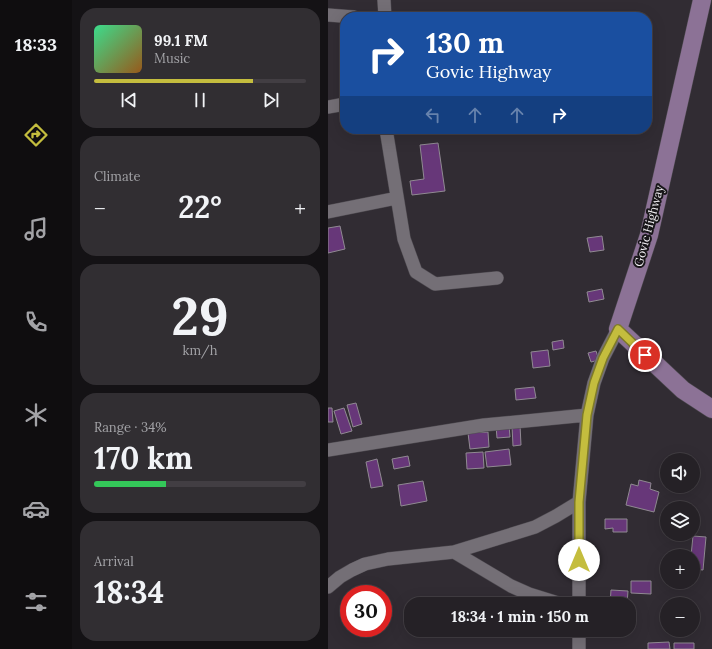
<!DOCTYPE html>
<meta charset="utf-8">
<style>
body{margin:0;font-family:Lora,serif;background:#312e32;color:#f1f3f6;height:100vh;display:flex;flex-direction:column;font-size:15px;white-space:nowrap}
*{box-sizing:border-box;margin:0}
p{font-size:13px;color:#a3a3a7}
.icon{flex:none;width:22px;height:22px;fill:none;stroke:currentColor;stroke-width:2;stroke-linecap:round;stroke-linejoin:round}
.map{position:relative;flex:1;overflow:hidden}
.panel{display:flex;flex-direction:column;gap:8px;padding:8px;background:#141215;width:256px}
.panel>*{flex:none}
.guide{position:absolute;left:12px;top:12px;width:312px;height:122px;border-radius:16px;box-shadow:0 4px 16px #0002,0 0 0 1px #423e43;background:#1a4fa0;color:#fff;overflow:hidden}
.controls{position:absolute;left:332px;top:453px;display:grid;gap:8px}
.controls a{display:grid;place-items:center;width:40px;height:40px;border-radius:50%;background:#252126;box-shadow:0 4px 16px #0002,0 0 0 1px #423e43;font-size:20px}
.speed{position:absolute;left:12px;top:585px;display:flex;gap:8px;font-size:20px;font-weight:700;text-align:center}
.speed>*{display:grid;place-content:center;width:52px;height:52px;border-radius:50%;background:#252126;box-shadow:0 4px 16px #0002,0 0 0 1px #423e43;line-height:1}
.speed .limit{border:6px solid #d22;background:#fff;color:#111}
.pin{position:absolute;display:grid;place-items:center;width:34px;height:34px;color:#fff;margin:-17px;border:2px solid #fff;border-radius:50%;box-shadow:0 1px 4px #0007}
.me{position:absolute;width:44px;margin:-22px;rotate:0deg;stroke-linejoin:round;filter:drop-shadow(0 0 3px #0008)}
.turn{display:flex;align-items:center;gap:14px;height:84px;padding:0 20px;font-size:18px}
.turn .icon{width:52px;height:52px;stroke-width:2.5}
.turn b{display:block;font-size:28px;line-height:34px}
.lanes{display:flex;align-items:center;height:38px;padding:0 20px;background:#0003;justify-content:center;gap:20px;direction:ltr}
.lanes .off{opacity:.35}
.big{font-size:30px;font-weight:700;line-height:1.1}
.panel .widget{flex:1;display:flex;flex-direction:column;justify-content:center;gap:6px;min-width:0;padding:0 14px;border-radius:16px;background:#312e32}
.panel .dial{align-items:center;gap:0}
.dial b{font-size:52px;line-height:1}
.song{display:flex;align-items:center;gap:12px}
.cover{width:48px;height:48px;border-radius:6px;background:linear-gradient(135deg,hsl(150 70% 55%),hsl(30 70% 35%))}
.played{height:4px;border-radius:2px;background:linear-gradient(90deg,#c4bd3e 75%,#423e43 75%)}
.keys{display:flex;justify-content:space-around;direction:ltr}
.heat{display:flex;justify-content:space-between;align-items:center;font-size:22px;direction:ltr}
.charge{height:6px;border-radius:3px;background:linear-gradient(90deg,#34c759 34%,#423e43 0)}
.trip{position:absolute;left:76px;top:597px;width:232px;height:40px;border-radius:16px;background:#252126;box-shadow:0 4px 16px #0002,0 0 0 1px #423e43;font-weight:700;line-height:40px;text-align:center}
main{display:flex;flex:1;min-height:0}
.menu{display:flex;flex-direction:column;width:72px;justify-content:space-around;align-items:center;background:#0f0d0f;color:#a3a3a7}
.menu .icon{width:28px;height:28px}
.menu .current{color:#c4bd3e}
.menu b{font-size:18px;color:#f1f3f6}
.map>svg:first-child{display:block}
</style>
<main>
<nav class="menu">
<b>18:33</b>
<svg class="icon current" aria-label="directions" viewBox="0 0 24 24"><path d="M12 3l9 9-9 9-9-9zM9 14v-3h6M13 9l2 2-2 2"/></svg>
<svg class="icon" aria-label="music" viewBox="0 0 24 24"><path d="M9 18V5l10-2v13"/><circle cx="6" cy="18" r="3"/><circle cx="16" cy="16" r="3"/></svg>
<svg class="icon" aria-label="phone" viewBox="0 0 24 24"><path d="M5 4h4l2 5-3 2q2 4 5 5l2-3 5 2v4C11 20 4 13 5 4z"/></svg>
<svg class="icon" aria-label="climate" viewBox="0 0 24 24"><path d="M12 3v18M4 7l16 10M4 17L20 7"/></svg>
<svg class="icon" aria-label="car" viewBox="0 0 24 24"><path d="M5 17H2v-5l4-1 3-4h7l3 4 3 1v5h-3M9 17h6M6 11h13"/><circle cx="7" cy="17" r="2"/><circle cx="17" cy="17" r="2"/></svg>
<svg class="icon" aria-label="filters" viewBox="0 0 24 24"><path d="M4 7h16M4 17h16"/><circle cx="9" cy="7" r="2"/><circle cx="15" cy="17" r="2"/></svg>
</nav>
<section class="panel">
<div class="widget">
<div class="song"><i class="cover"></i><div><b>99.1 FM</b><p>Music</p></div></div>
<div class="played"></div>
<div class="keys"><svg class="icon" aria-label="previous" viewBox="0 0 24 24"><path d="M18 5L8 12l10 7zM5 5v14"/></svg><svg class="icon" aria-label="pause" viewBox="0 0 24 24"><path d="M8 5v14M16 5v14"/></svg><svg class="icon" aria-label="next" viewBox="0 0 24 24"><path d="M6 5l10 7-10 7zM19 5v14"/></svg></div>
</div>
<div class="widget"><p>Climate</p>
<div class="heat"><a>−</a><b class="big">22°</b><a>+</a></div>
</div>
<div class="widget dial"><b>29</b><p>km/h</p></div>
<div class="widget"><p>Range · 34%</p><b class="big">170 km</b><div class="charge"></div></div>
<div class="widget"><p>Arrival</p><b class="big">18:34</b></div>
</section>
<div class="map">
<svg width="384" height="649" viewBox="0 0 384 649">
<rect width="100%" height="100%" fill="#312c33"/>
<path fill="#673779" stroke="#908a92" d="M110,143L117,191L84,195L82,181L96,179L92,145Z
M12,226L17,249L0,253V228Z
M274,236L276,250L262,252L259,238Z
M274,289L276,299L261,302L259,292Z
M235,340L236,348L225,350L224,342Z
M220,350L222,366L205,368L203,352Z
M268,351L271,360L263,362L260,353Z
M206,387L208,398L188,400L187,389Z
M28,403L34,424L25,427L19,405Z
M0,408H4L5,422H0Z
M16,408L24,431L13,434L6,411Z
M181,425L182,437L169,438L168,426Z
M192,425L193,445L185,446L184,426Z
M160,432L161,447L142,449L140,433Z
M181,449L183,465L159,467L157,452Z
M155,452L156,468L139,469L138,453Z
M80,456L82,466L66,469L64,459Z
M49,459L55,486L43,488L38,462Z
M311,480L323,483L322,489L331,492L326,512L298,505L303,484L310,486Z
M95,481L99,501L73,506L70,485Z
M277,519H299V532H285V528L277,529Z
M365,536L378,537L375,570L365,569V556H363Z
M303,581H323V594L303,593Z
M283,590L300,591L299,604H282Z
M341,642L342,649H320V643Z
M346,643H366V649H346Z"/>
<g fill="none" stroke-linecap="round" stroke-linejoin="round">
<g stroke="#4d494f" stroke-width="14">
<path id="street" d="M56,0L57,17
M0,15L26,17
M0,107L17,104
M58,129L76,239L88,272L107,284L169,278
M0,212L69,198
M0,450L156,425L259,415
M126,552L183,586L201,594L233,604
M0,587L12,577L24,570L37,564L60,559L126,552L207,527L228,516L251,502
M251,604V502L259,415L266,383L275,358L290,329
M251,630V649"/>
</g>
<g stroke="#4d494f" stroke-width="19">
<path id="secondary" d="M374,0L321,235L290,329L355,390L384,409"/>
</g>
<use href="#street" stroke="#746f76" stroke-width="13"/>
<use href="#secondary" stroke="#8c7296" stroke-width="18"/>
</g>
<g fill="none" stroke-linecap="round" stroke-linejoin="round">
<g stroke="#7f7b28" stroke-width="10">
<path id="route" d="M251,560V502L259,415L266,383L275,358L290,329L317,355"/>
</g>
<use href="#route" stroke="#c4bd3e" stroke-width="7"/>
</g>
<g text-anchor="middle" stroke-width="4" stroke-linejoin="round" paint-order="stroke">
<g font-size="12" fill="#f1eff3" stroke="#181619">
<text transform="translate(321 226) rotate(-75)" y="4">Govic Highway</text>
</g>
</g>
</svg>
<div class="controls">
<a><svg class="icon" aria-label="sound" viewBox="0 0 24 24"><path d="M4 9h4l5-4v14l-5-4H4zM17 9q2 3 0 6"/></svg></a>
<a><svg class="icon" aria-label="layers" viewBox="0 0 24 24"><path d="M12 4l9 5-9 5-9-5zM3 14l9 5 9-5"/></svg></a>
<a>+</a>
<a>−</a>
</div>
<div class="speed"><div class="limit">30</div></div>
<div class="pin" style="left:317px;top:355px;background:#d93025"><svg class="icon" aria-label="arrive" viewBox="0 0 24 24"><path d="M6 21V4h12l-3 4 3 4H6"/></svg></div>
<svg class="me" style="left:251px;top:560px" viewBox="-20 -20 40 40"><circle r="19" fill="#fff"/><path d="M0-13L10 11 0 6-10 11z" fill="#c4bd3e"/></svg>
<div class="trip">18:34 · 1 min · 150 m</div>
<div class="guide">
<div class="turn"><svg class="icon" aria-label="right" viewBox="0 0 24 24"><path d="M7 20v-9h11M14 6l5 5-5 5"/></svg><div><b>130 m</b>Govic Highway</div></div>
<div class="lanes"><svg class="icon off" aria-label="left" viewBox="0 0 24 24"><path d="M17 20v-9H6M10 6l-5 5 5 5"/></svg><svg class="icon off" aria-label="ahead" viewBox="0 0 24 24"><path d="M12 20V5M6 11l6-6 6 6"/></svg><svg class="icon off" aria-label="ahead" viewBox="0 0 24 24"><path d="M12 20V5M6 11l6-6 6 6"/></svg><svg class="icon" aria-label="right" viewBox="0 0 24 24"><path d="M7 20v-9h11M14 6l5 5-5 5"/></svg></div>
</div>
</div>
</main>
